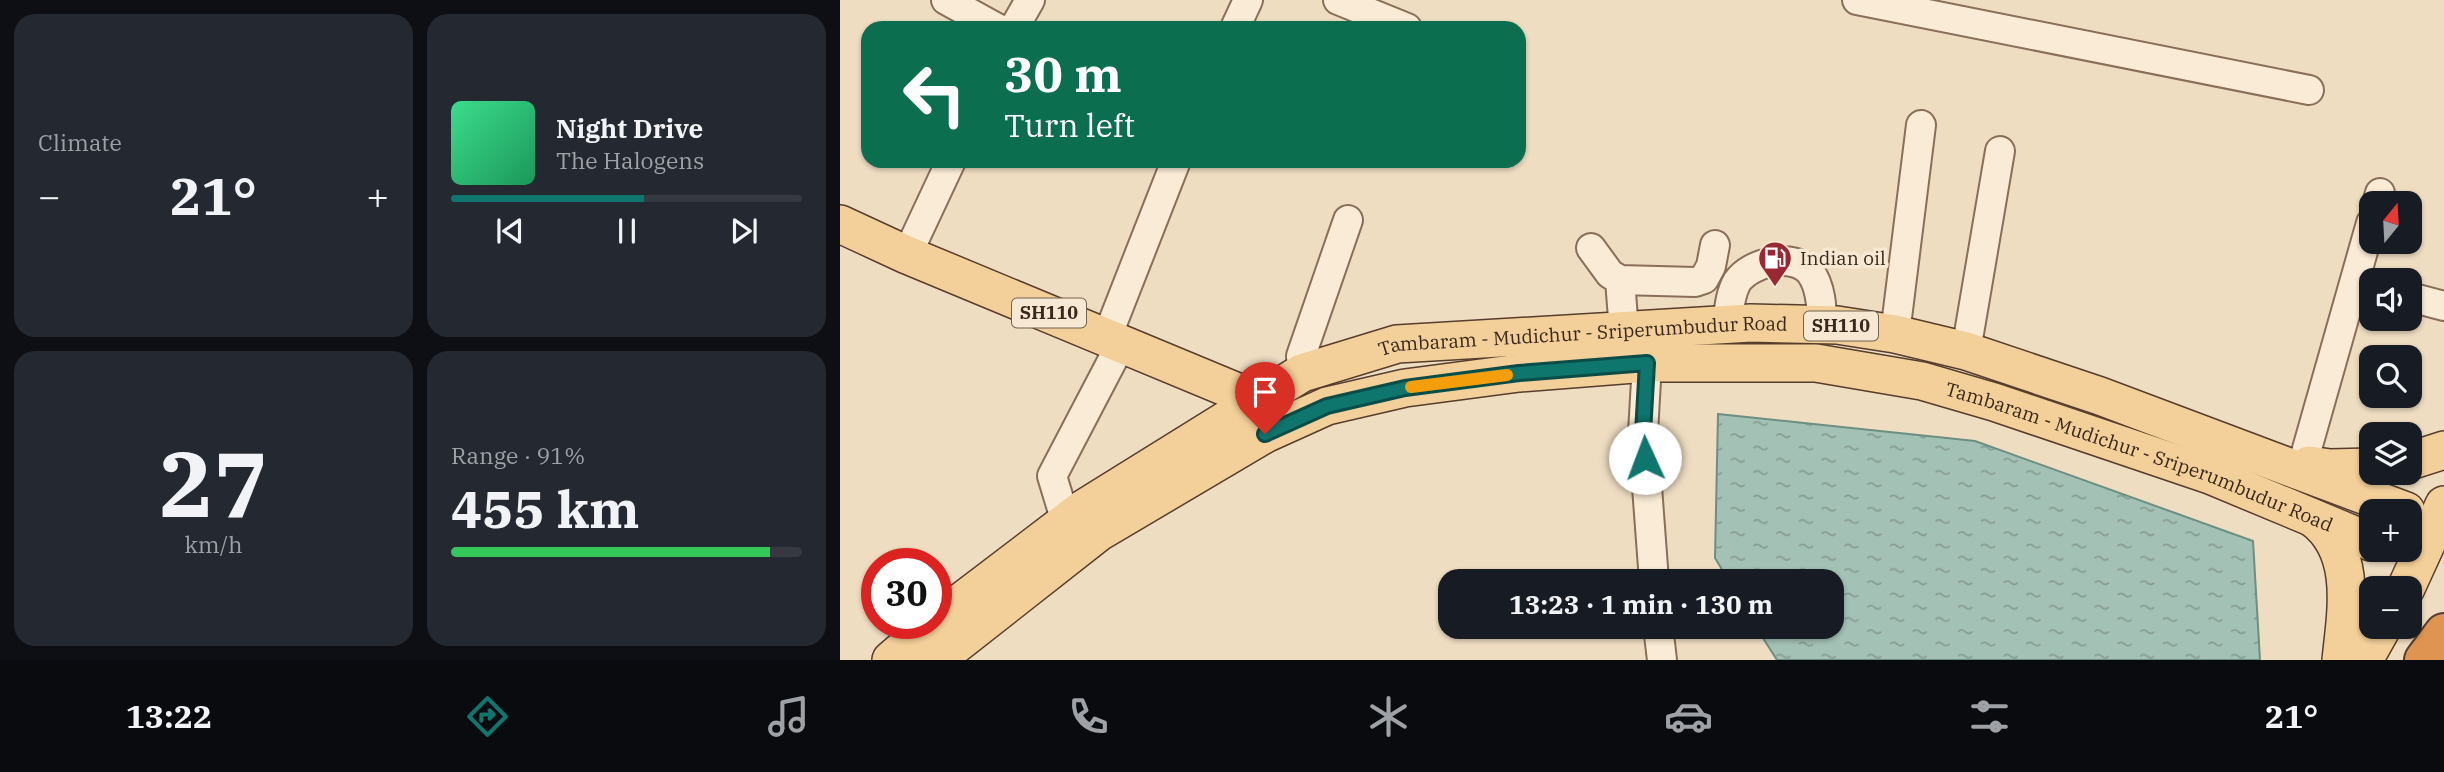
<!DOCTYPE html>
<meta charset="utf-8">
<style>
body{margin:0;font-family:"IBM Plex Serif",serif;background:#242831;color:#f1f3f6;height:100vh;display:flex;flex-direction:column;font-size:26px;white-space:nowrap}
*{box-sizing:border-box;margin:0}
p{font-size:23px;color:#9ea1a6}
.icon{flex:none;width:38px;height:38px;fill:none;stroke:currentColor;stroke-width:2;stroke-linecap:round;stroke-linejoin:round}
.map{position:relative;flex:1;overflow:hidden}
.side{display:flex;flex-direction:column;gap:14px;padding:14px;background:#0d0f14;width:840px}
.side>*{flex:none}
.hud{position:absolute;left:21px;top:21px;width:665px;height:147px;border-radius:21px;box-shadow:0 2px 5px #0004;background:#0b6e4f;color:#fff;overflow:hidden}
.needle{width:46px;rotate:18deg}
.buttons{position:absolute;left:1519px;top:191px;display:grid;gap:14px}
.buttons a{display:grid;place-items:center;width:63px;height:63px;border-radius:14px;background:#171b24;box-shadow:0 2px 5px #0004;font-size:35px}
.speed{position:absolute;left:21px;top:548px;display:flex;gap:14px;font-size:35px;font-weight:700;text-align:center}
.speed>*{display:grid;place-content:center;width:91px;height:91px;border-radius:50%;background:#171b24;box-shadow:0 2px 5px #0004;line-height:1}
.speed .limit{border:10px solid #d22;background:#fff;color:#111}
.pin{position:absolute;display:grid;place-items:center;width:60px;height:60px;color:#fff;margin:-72px -30px;border-radius:50% 50% 50% 0;rotate:-45deg;box-shadow:0 0 7px #0007}
.pin .icon{rotate:45deg}
.me{position:absolute;width:77px;margin:-38px;rotate:358deg;stroke-linejoin:round;filter:drop-shadow(0 0 5px #0008)}
.turn{display:flex;align-items:center;gap:24px;height:147px;padding:0 28px;font-size:32px}
.turn .icon{width:91px;height:91px;stroke-width:2.5}
.turn b{display:block;font-size:49px;line-height:60px}
.big{font-size:52px;font-weight:800;line-height:1.1}
.side .card{flex:1;display:flex;flex-direction:column;justify-content:center;gap:10px;min-width:0;padding:0 24px;border-radius:21px;background:#242831}
.side .dial{align-items:center;gap:0}
.dial b{font-size:91px;line-height:1}
.song{display:flex;align-items:center;gap:21px}
.cover{width:84px;height:84px;border-radius:10px;background:linear-gradient(135deg,hsl(150 70% 55%),hsl(150 70% 35%))}
.played{height:7px;border-radius:4px;background:linear-gradient(90deg,#0f766e 55%,#363941 55%)}
.keys{display:flex;justify-content:space-around;direction:ltr}
.heat{display:flex;justify-content:space-between;align-items:center;font-size:38px;direction:ltr}
.charge{height:10px;border-radius:5px;background:linear-gradient(90deg,#34c759 91%,#363941 0)}
.side .tiles{flex:1;display:grid;gap:14px;grid-template-columns:repeat(2,1fr)}
.trip{position:absolute;left:598px;top:569px;width:406px;height:70px;border-radius:21px;background:#171b24;box-shadow:0 2px 5px #0004;font-weight:800;line-height:70px;text-align:center}
.dock{display:flex;height:112px;justify-content:space-around;align-items:center;background:#090b0e;color:#9ea1a6}
.dock .icon{width:49px;height:49px}
.dock .active{color:#0f766e}
.dock b{font-size:32px;color:#f1f3f6}
main{display:flex;flex:1;min-height:0}
.map>svg:first-child{display:block}
</style>
<main>
<section class="side">
<div class="tiles">
<div class="card"><p>Climate</p>
<div class="heat"><a>−</a><b class="big">21°</b><a>+</a></div>
</div>
<div class="card">
<div class="song"><i class="cover"></i><div><b>Night Drive</b><p>The Halogens</p></div></div>
<div class="played"></div>
<div class="keys"><svg class="icon" aria-label="previous" viewBox="0 0 24 24"><path d="M18 5L8 12l10 7zM5 5v14"/></svg><svg class="icon" aria-label="pause" viewBox="0 0 24 24"><path d="M8 5v14M16 5v14"/></svg><svg class="icon" aria-label="next" viewBox="0 0 24 24"><path d="M6 5l10 7-10 7zM19 5v14"/></svg></div>
</div>
<div class="card dial"><b>27</b><p>km/h</p></div>
<div class="card"><p>Range · 91%</p><b class="big">455 km</b><div class="charge"></div></div>
</div>
</section>
<div class="map">
<svg width="1604" height="660" viewBox="0 0 1604 660">
<defs>
<pattern id="water-ripples" width="26" height="14" patternUnits="userSpaceOnUse" patternTransform="scale(1.75)"><rect width="26" height="14" fill="#a4c1b6"/><path d="M2 4q2-2 4 0t4 0M15 11q2-2 4 0t4 0" fill="none" stroke="#879d93"/></pattern>
</defs>
<rect width="100%" height="100%" fill="#efddc2"/>
<path fill="url(#water-ripples)" stroke="#6b8f83" stroke-width="2" d="M878,414L1135,441L1413,541L1420,660H937L916,627L992,626V581H889L875,558Z"/>
<g fill="none" stroke-linecap="round" stroke-linejoin="round">
<g stroke="#896e59" stroke-width="32">
<path id="minor" d="M106,0L157,28
M498,0L567,28
M1017,0L1469,90
M174,28L190,0
M395,28L408,0
M1537,203L1540,193
M751,248L770,274L780,280L855,282L864,279L871,266L875,245
M67,255L111,161
M780,280L784,331
M1570,297L1604,306
M887,324C889,310 890,294 897,282C910,262 954,252 970,272C981,286 982,308 982,325
M1055,334L1081,125
M267,337L336,161
M1126,351L1160,151
M807,363L803,433L814,581
M462,373L461,356L508,220
M1463,463L1531,223
M226,522L212,476L282,342
M818,626L822,660"/>
</g>
<g stroke="#563d2d" stroke-width="40">
<g id="major">
<path d="M0,224L67,255L419,401"/>
<path d="M1570,461L1604,450"/>
<path d="M1469,465L1490,468L1531,467"/>
<path d="M1473,518C1518,551 1506,612 1501,660"/>
<path d="M1566,588L1604,505"/>
<path id="s1" d="M96,621L243,509L462,373L557,344L911,323L997,325L1055,334L1126,351L1260,396L1566,511"/>
<path d="M51,660L94,623"/>
<path id="s2" d="M96,660L259,532L425,434L487,406L565,388L679,373L807,363H976L1082,381L1154,402L1370,475L1531,542"/>
<path d="M1524,660L1543,626"/>
</g>
</g>
<g stroke="#563d2d" stroke-width="42">
<path id="highway" d="M1584,660L1604,633"/>
</g>
<use href="#minor" stroke="#f9ebd5" stroke-width="28"/>
<use href="#major" stroke="#f3cf99" stroke-width="37"/>
<use href="#highway" stroke="#df9551" stroke-width="38"/>
</g>
<g fill="none" stroke-linecap="round" stroke-linejoin="round">
<g stroke="#0a4d48" stroke-width="18">
<path id="route" d="M425,434L487,406L565,388L679,373L807,363L803,433L805,458"/>
</g>
<use href="#route" stroke="#0f766e" stroke-width="12"/>
<path stroke="#f59e0b" stroke-width="12" d="M571,387L667,375"/>
</g>
<defs>
<g id="fuel-pin" transform="scale(1.75)"><path d="M0 17L-7.5 6A9.5 9.5 0 1 1 7.5 6Z" fill="#992832" stroke="#f6e8d2"/><path d="M-5.5-6h7V0h2V4h1.3V-2.5L3-4.5l.8-.8L6-3V5H2.5V1h-1V6h-7ZM-4.2-4.7v3.2H.2V-4.7Z" fill="#fff"/></g>
</defs>
<g fill-rule="evenodd">
<use href="#fuel-pin" x="935" y="258"/>
</g>
<g text-anchor="middle" stroke-width="7" stroke-linejoin="round" paint-order="stroke">
<g fill="#f6e8d2" stroke="#716253" stroke-width="2">
<rect x="172" y="298.5" width="74" height="29" rx="5"/>
<rect x="964" y="311.5" width="74" height="29" rx="5"/>
</g>
<g font-size="18" font-weight="bold" fill="#38281d">
<text x="209" y="319">SH110</text>
<text x="1001" y="332">SH110</text>
</g>
<g font-size="19" fill="#38281d" stroke="#f6e8d2" text-anchor="start">
<text x="960" y="265">Indian oil</text>
</g>
<g font-size="19" fill="#38281d" stroke="#f6e8d2">
<text dy="7" stroke="none"><textPath href="#s1" startOffset="728">Tambaram - Mudichur - Sriperumbudur Road</textPath></text>
<text dy="7" stroke="none"><textPath href="#s2" startOffset="1298">Tambaram - Mudichur - Sriperumbudur Road</textPath></text>
</g>
</g>
</svg>
<div class="buttons">
<a><svg class="needle" viewBox="-14 -14 28 28"><path d="M0-13l5 13h-10z" fill="#e53935"/><path d="M0 13l5-13h-10z" fill="#9ea1a6"/></svg></a>
<a><svg class="icon" aria-label="sound" viewBox="0 0 24 24"><path d="M4 9h4l5-4v14l-5-4H4zM17 9q2 3 0 6"/></svg></a>
<a><svg class="icon" aria-label="search" viewBox="0 0 24 24"><circle cx="10" cy="10" r="6"/><path d="M15 15l6 6"/></svg></a>
<a><svg class="icon" aria-label="layers" viewBox="0 0 24 24"><path d="M12 4l9 5-9 5-9-5zM3 14l9 5 9-5"/></svg></a>
<a>+</a>
<a>−</a>
</div>
<div class="speed"><div class="limit">30</div></div>
<div class="pin" style="left:425px;top:434px;background:#d93025"><svg class="icon" aria-label="arrive" viewBox="0 0 24 24"><path d="M6 21V4h12l-3 4 3 4H6"/></svg></div>
<svg class="me" style="left:805px;top:458px" viewBox="-20 -20 40 40"><circle r="19" fill="#fff"/><path d="M0-13L10 11 0 6-10 11z" fill="#0f766e"/></svg>
<div class="trip">13:23 · 1 min · 130 m</div>
<div class="hud">
<div class="turn"><svg class="icon" aria-label="left" viewBox="0 0 24 24"><path d="M17 20v-9H6M10 6l-5 5 5 5"/></svg><div><b>30 m</b>Turn left</div></div>
</div>
</div>
</main>
<nav class="dock">
<b>13:22</b>
<svg class="icon active" aria-label="directions" viewBox="0 0 24 24"><path d="M12 3l9 9-9 9-9-9zM9 14v-3h6M13 9l2 2-2 2"/></svg>
<svg class="icon" aria-label="music" viewBox="0 0 24 24"><path d="M9 18V5l10-2v13"/><circle cx="6" cy="18" r="3"/><circle cx="16" cy="16" r="3"/></svg>
<svg class="icon" aria-label="phone" viewBox="0 0 24 24"><path d="M5 4h4l2 5-3 2q2 4 5 5l2-3 5 2v4C11 20 4 13 5 4z"/></svg>
<svg class="icon" aria-label="climate" viewBox="0 0 24 24"><path d="M12 3v18M4 7l16 10M4 17L20 7"/></svg>
<svg class="icon" aria-label="car" viewBox="0 0 24 24"><path d="M5 17H2v-5l4-1 3-4h7l3 4 3 1v5h-3M9 17h6M6 11h13"/><circle cx="7" cy="17" r="2"/><circle cx="17" cy="17" r="2"/></svg>
<svg class="icon" aria-label="filters" viewBox="0 0 24 24"><path d="M4 7h16M4 17h16"/><circle cx="9" cy="7" r="2"/><circle cx="15" cy="17" r="2"/></svg>
<b>21°</b>
</nav>
